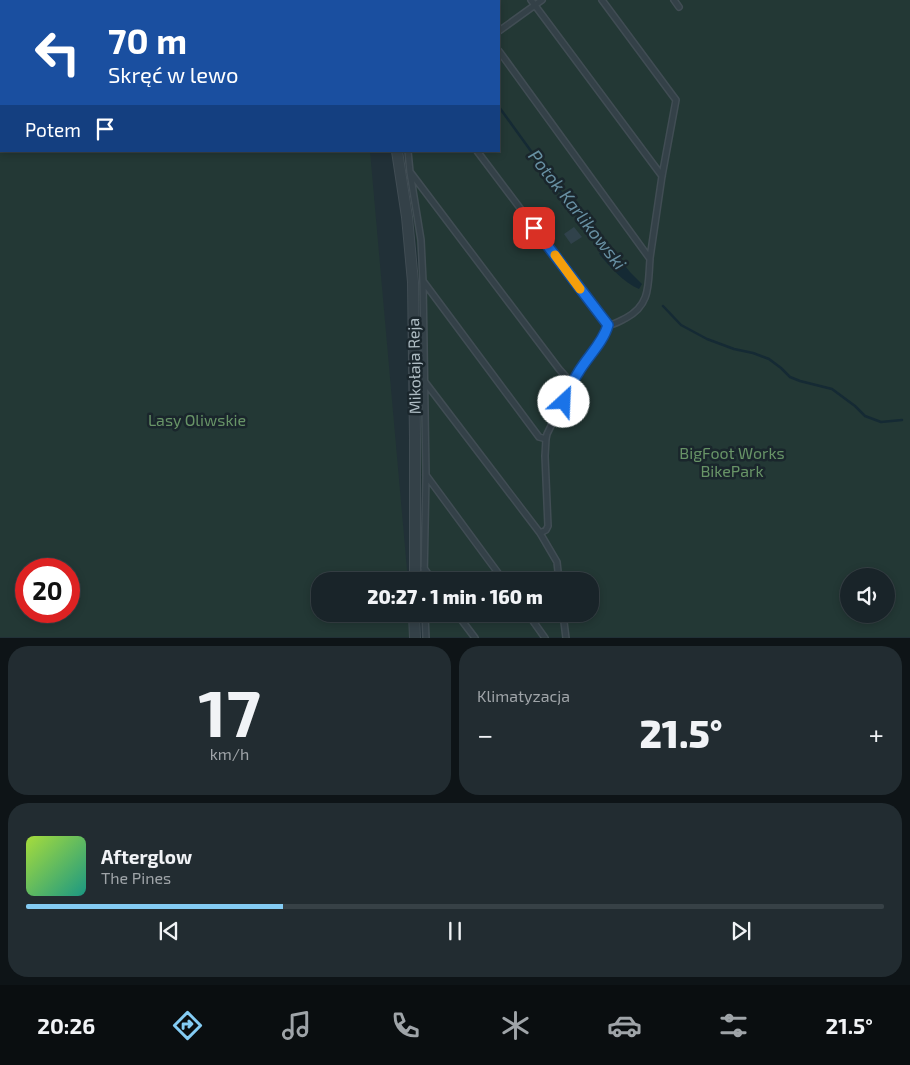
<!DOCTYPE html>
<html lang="pl">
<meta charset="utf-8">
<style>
body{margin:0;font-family:"Exo 2",sans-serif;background:#222c31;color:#f1f3f6;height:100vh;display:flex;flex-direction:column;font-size:19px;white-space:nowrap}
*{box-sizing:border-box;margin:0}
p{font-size:16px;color:#9fa4a8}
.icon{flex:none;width:28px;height:28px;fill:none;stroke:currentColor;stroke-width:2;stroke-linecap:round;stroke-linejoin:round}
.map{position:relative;height:638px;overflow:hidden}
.panel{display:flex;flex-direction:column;gap:8px;padding:8px;background:#0e1417;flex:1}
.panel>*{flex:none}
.banner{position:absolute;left:0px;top:0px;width:500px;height:152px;box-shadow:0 2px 8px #0003,0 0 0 1px #374146;background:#1a4fa0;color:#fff;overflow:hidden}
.tools{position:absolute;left:840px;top:568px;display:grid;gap:10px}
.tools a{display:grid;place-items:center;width:55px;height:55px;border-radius:50%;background:#192429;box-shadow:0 2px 8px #0003,0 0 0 1px #374146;font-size:25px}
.speed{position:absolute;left:15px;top:558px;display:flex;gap:10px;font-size:25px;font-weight:700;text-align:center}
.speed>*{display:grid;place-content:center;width:65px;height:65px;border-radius:50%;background:#192429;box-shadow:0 2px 8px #0003,0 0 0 1px #374146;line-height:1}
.speed .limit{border:8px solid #d22;background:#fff;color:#111}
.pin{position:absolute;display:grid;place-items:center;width:42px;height:42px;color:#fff;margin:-21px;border-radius:10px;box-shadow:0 2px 8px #0006}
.me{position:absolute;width:55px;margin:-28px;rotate:25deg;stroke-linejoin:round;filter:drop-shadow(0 0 4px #0008)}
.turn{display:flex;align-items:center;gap:18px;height:105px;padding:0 25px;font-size:22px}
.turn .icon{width:65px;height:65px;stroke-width:2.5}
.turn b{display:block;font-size:35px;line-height:42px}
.then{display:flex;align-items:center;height:48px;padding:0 25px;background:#0003;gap:10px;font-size:19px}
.big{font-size:38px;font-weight:800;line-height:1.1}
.panel .widget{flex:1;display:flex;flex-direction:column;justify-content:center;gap:8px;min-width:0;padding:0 18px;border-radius:20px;background:#222c31}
.panel .dial{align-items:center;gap:0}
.dial b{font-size:65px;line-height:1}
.song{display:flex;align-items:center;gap:15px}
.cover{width:60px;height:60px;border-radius:8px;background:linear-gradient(135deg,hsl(80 70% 55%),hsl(170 70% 35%))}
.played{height:5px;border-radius:2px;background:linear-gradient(90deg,#84ccf4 30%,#374146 30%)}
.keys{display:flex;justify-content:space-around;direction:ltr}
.heat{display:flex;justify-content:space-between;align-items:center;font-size:28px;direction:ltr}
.panel .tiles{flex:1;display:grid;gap:8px;grid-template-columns:1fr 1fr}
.widget:last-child{grid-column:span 2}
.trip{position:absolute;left:311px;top:572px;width:288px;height:50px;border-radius:20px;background:#192429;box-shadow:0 2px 8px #0003,0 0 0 1px #374146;font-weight:800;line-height:50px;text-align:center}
.tabs{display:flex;height:80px;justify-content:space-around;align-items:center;background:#0a0e10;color:#9fa4a8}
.tabs .icon{width:35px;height:35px}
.tabs .selected{color:#84ccf4}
.tabs b{font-size:22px;color:#f1f3f6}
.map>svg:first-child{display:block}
</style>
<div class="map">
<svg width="910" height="638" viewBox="0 0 910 638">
<rect width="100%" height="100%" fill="#213037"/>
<path fill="#233835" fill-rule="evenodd" d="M0,0H357V1H1V151H370L408,581H320V614H411L413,637H0ZM26,569H69V611H26Z
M386,0H910V637H425V614H590V581H424L421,465L420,317L418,258L405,151H499V1H386ZM849,576H886V614H849Z"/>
<path fill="#152a34" d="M610,247L630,272L642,284L639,289C624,283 610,267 600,255L599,253Z"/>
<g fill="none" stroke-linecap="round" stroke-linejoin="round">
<path stroke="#152a34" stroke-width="2.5" d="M499,107L573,209L594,232L607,252
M663,306L681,325L707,339L734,349L753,353L769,359L781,368L790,377L800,381L832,389L855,406L865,416L881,422L902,420"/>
</g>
<path fill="#30424b" d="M574,227L582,237L571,244L564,234Z"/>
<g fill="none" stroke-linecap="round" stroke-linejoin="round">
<g stroke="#414d54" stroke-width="8">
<path id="lane" d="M389,0V1
M461,0V1
M531,0L662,176
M602,0L676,100L662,176L650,258
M674,0L679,7
M499,31L542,0
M499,51L650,259C648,284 651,305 626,318C620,321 614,325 608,325C603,343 586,358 577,374C566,393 557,414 547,434L546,439L545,456L548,526L546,530L540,533
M408,151L410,172L421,240L423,281L426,475L424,581
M477,151L608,325
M411,173L559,369L567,378L573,381
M423,281L539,437L546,439
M425,382L540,533L557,562L559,581
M426,475L504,581
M424,568L433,581
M425,614L426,638
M457,614L475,638
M528,614L545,638
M563,614L566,638"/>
</g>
<g stroke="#414d54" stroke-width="12">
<path id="street" d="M376,0V1
M397,151L407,217L413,282L415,439V581
M414,614L415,638"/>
</g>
<use href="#lane" stroke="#344148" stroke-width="5"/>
<use href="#street" stroke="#344148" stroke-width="10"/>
</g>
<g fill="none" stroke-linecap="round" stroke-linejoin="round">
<g stroke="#114b97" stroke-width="12">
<path id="route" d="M534,228L608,325C603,343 587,357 578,373C572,382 568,392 564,402"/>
</g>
<use href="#route" stroke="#1a73e8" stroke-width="9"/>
<path stroke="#f59e0b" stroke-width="9" d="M555,255L580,289"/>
</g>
<g text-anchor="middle" stroke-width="5" stroke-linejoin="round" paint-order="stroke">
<g font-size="16" fill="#afbdc4" stroke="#1a262c">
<text transform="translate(414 366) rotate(-91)" y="6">Mikołaja Reja</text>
</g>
<g font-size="16" fill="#689467" stroke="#1a262c">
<text x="197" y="426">Lasy Oliwskie</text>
<text x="732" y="459">BigFoot Works<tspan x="732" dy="18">BikePark</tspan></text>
</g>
<g font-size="18" font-style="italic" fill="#6890a3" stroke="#1a262c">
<text transform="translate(577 210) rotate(52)" y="6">Potok Karlikowski</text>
</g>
</g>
</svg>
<div class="tools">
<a><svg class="icon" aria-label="sound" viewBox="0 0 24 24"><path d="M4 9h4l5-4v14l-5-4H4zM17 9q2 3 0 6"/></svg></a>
</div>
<div class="speed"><div class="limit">20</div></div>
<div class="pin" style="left:534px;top:228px;background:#d93025"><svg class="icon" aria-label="arrive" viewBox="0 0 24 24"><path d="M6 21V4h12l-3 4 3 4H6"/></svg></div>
<svg class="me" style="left:564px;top:402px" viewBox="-20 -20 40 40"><circle r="19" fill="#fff"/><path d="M0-13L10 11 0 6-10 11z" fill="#1a73e8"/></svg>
<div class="trip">20:27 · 1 min · 160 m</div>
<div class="banner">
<div class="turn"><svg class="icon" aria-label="left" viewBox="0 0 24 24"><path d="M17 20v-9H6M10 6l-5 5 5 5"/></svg><div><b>70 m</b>Skręć w lewo</div></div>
<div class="then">Potem<svg class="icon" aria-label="arrive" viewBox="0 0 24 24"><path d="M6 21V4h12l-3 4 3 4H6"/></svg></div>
</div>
</div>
<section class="panel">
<div class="tiles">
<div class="widget dial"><b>17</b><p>km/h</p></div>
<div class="widget"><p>Klimatyzacja</p>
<div class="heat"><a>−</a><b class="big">21.5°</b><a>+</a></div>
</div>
<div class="widget">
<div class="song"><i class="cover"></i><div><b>Afterglow</b><p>The Pines</p></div></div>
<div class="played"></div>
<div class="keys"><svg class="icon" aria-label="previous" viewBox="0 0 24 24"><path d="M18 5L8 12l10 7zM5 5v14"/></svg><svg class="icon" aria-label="pause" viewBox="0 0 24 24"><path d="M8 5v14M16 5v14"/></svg><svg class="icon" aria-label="next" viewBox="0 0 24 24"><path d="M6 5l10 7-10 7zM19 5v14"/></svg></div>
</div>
</div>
</section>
<nav class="tabs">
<b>20:26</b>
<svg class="icon selected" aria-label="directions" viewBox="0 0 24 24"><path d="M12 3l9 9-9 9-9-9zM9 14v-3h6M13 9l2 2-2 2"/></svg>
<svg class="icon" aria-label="music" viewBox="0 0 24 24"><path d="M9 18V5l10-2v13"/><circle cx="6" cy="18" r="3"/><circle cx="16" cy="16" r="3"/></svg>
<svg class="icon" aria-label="phone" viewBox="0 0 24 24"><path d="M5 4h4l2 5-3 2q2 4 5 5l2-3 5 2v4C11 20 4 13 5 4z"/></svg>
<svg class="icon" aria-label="climate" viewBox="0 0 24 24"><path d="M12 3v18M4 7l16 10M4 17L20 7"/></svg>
<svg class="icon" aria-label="car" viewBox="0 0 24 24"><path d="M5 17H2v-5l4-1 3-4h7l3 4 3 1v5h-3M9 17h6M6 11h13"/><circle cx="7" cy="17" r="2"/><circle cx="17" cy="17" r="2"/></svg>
<svg class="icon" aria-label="filters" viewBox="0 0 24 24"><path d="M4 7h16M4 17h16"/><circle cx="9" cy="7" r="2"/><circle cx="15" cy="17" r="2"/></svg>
<b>21.5°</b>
</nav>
